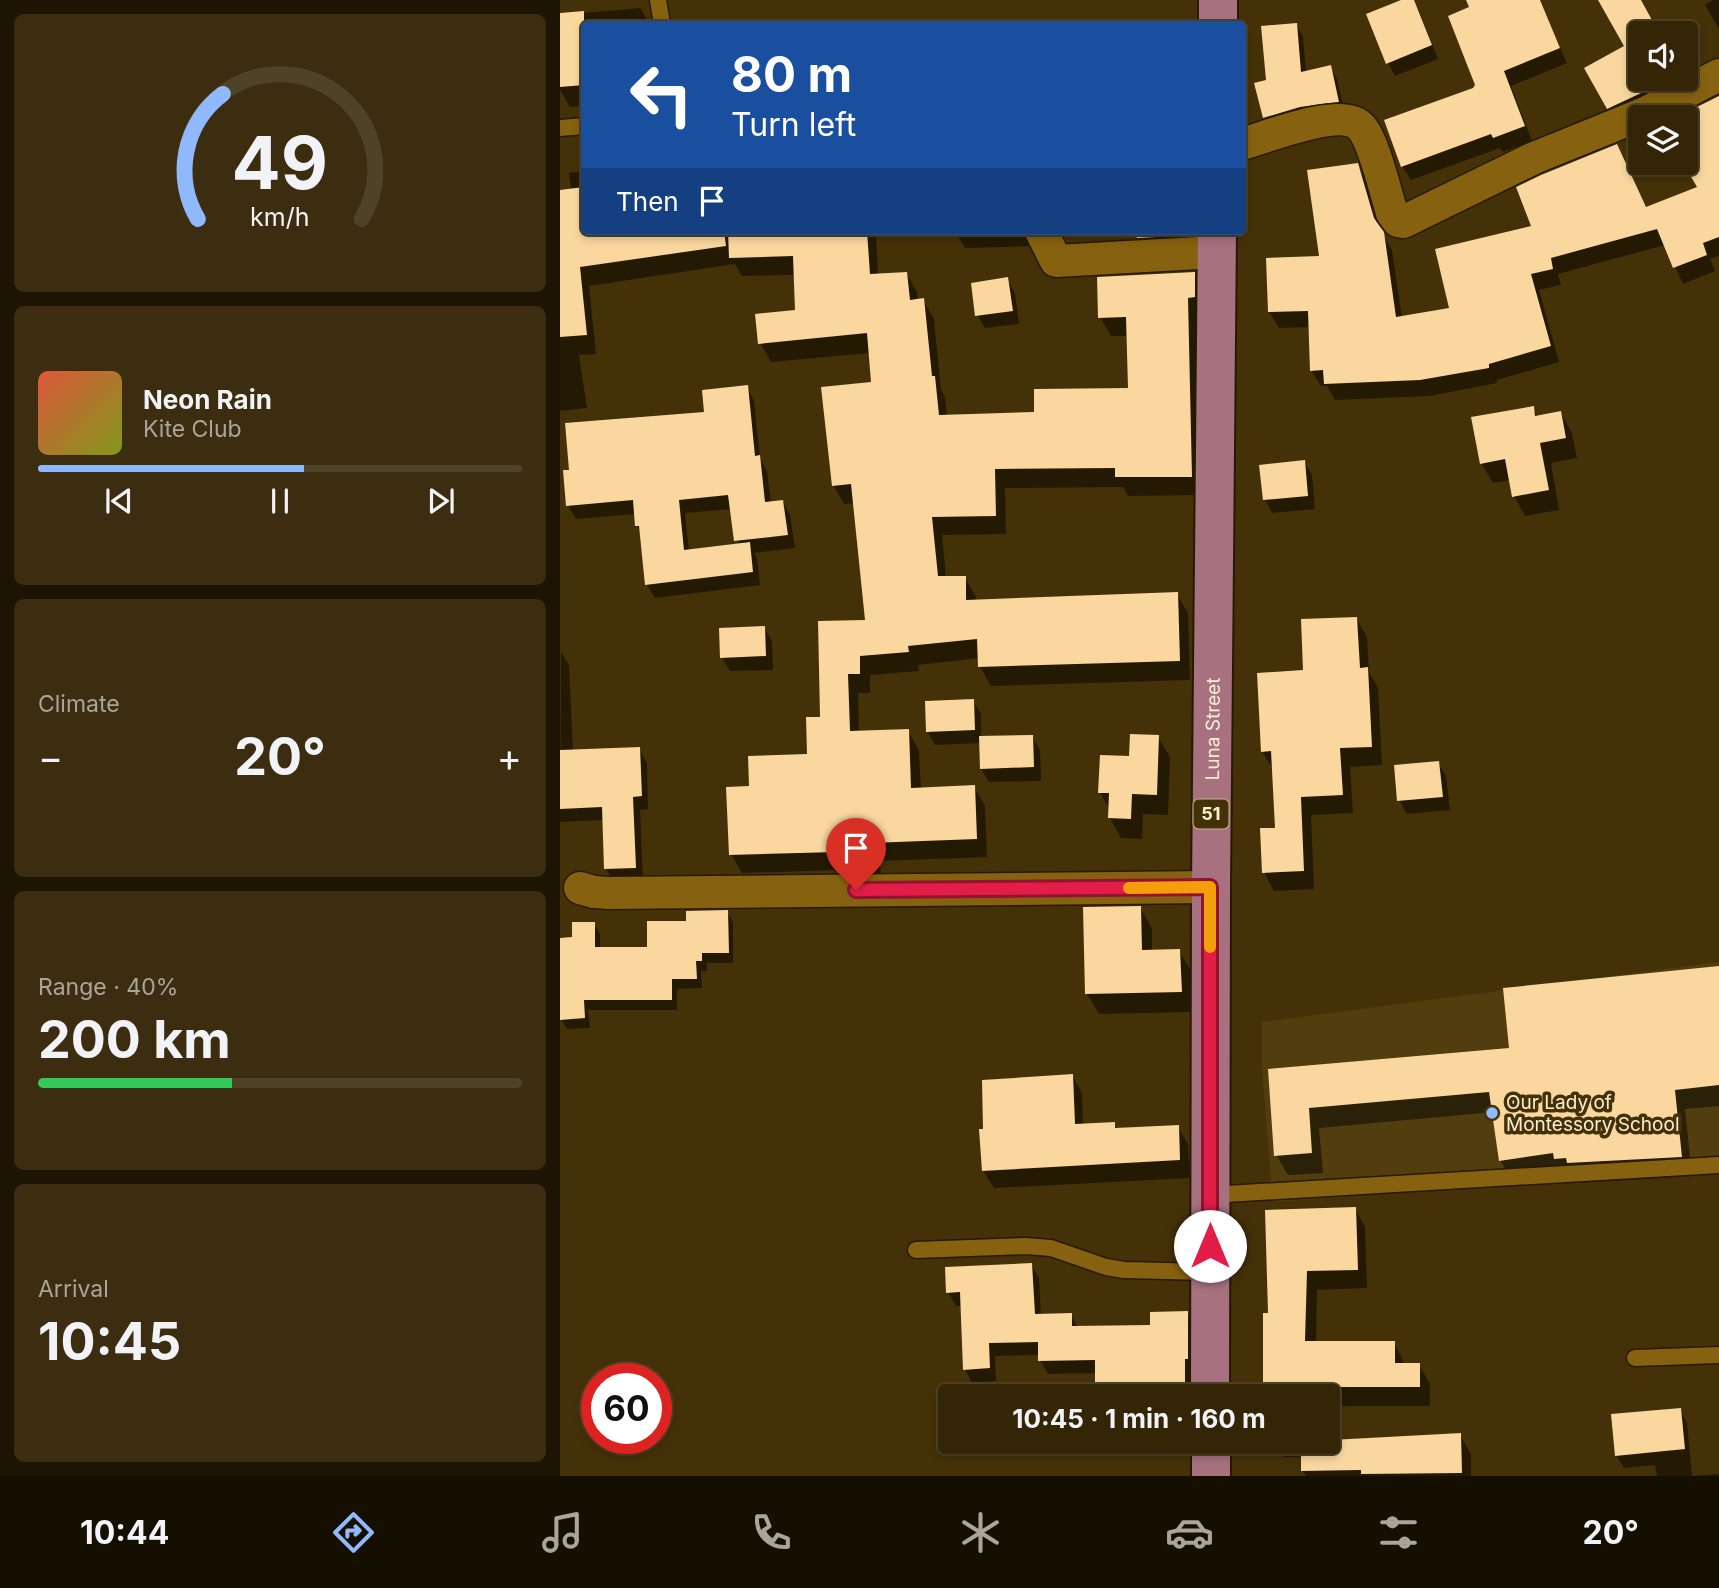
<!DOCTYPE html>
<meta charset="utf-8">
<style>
body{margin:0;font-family:Inter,sans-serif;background:#3c2d10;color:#f1f3f6;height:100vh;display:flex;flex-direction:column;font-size:26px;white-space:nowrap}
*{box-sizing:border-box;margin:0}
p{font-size:23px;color:#a9a59b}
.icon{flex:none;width:38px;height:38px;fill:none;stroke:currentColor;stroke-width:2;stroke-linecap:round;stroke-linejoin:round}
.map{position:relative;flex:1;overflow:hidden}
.side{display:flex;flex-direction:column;gap:14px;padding:14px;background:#1d1403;width:560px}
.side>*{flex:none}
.top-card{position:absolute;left:21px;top:21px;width:665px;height:214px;border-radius:7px;box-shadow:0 4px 10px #0003,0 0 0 2px #4e4228;background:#1a4fa0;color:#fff;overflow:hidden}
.controls{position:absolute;left:1068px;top:21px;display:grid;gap:14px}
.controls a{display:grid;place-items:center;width:70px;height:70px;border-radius:7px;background:#342506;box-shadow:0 4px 10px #0003,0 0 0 2px #4e4228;font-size:35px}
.speed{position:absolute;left:21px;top:1363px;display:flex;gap:14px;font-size:35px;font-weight:700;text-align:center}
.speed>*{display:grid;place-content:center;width:91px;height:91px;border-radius:50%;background:#342506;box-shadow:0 4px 10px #0003,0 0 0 2px #4e4228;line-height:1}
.speed .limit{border:10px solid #d22;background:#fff;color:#111}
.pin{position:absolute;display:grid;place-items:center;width:60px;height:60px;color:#fff;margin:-72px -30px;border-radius:50% 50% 50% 0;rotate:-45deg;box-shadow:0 0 7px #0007}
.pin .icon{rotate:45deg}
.me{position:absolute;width:77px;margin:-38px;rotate:0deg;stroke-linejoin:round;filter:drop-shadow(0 0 5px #0008)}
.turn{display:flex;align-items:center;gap:24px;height:147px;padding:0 35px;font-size:32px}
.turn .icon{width:91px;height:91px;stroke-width:2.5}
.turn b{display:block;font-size:49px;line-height:60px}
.then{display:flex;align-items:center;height:66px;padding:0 35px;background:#0003;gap:14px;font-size:26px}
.big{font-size:52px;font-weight:700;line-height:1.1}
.side .card{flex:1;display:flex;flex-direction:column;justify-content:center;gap:10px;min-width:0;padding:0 24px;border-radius:10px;background:#3c2d10}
.side .dial{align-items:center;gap:0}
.dial svg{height:182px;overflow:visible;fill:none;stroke:#4e4228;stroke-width:7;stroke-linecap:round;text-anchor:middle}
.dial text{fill:#f1f3f6;stroke:none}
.song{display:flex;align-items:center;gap:21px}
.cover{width:84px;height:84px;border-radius:10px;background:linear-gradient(135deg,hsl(10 70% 55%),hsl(70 70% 35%))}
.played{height:7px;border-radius:4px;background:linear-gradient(90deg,#8fb8fd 55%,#4e4228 55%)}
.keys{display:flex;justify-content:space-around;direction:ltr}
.heat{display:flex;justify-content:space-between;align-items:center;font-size:38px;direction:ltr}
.charge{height:10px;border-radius:5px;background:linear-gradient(90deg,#34c759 40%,#4e4228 0)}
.trip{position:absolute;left:378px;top:1384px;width:402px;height:70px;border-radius:7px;background:#342506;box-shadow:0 4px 10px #0003,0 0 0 2px #4e4228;font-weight:700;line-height:70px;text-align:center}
.tabs{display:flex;height:112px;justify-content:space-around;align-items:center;background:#150f02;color:#a9a59b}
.tabs .icon{width:49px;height:49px}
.tabs .current{color:#8fb8fd}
.tabs b{font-size:32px;color:#f1f3f6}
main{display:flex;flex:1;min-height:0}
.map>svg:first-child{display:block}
</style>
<main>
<section class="side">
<div class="card dial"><svg viewBox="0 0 100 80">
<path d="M14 69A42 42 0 1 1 86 69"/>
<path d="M14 69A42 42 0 0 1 25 14" stroke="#8fb8fd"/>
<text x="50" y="56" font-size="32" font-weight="700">49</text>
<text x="50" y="72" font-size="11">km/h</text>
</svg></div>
<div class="card">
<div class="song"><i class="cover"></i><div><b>Neon Rain</b><p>Kite Club</p></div></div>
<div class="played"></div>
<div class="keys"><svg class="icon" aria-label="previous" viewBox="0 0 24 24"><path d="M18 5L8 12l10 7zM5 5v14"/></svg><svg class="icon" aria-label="pause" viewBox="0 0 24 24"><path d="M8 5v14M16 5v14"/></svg><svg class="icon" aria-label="next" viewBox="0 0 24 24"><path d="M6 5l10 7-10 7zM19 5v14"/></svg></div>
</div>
<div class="card"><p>Climate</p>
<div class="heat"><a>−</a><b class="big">20°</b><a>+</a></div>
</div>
<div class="card"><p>Range · 40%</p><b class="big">200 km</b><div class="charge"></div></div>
<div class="card"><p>Arrival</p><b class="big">10:45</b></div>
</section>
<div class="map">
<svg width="1159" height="1476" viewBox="0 0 1159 1476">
<rect width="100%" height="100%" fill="#453108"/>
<path fill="#523d0f" d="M1159,962V1169L713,1202L702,1069V1022Z"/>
<path fill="#0007" fill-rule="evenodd" d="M845,0H852L859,11L878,59L835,76L828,63Z
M908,0H945L986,18L1007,63L951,86L972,141L943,152L940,148L851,180L842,166L917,85L911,8Z
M1040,0H1079L1097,33H1080V79H1123L1056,121L1026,69L1066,47Z
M1153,0H1159V29L1145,5Z
M80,8L90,24H24V106L10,107L0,90V15Z
M736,24L743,37L746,72L770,67L777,79L785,114L711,130L704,117L708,82Z
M1159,97V256L1150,259L1155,271L1123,284L1105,245L998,274L1001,285L979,290L999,362L937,380V383L870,396L775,400L767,386H761L751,370L750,327L719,328L709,312L761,258L797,164L806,181L822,232L832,250L842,318L891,309L877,251L1086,209L1140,188L1125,117H1121Z
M24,171V231H316L318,275L346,273L357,292L358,301L363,300L374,319L381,390L385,397L387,417L476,414L569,389L568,336H551L540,317L634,273L645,292L642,495L568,496L563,487L445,488L446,534L382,535L386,578H405L416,597V602L617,594L628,613L630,680L431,686L420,667V658L358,665L359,671L310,675V693H298L299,733L348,731L359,750L361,789L414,787L425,806L427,857L320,861L321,885L290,886L280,870L182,873L171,854L191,788L249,756L261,718L307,621L295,503L284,504L273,485L313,383L310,353L211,362L200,343L237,312L235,275L182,276L175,264L29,286L36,354L19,355L27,408L0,411V192L11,190L9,173Z
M395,231H474V246L405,248Z
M578,231H638V248L586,251L578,238Z
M447,279L455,293L459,324L425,328L417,315Z
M187,387L194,401L200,459L207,471L211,503L223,502L230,515L235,548L194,553L197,558L200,585L95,598L87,585L81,534L77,525L76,514L16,519L8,506ZM172,509L179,545L129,551L125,513Z
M973,408L978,417L1001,413L1012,433L1017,458L991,463L999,510L965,516L954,496L951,480L933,483L921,463Z
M744,462L752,475L755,509L712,513L705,500L701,466Z
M796,618L807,637L809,672L818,688L822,765L790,767L793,813L751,815L754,889L714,891L704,872L716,829L714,771L702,751L744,672Z
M204,628L212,641L213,670L170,671L162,658Z
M1,652L9,665L13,751L79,749L87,763L88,809L80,810L83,881L54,882L46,869L45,820L0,822Z
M413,701L421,714V738L472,736L480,750L481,781L429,782L421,769V743L375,745L368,732Z
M598,737L610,757L608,815L583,814L582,839L561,838L550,818V810L540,793L571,757Z
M878,763L886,776L890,810L847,814L839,800Z
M580,908L592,928V951H619L631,971L632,1012L539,1014L527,994Z
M167,912L173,922V963H147V971H141L142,988L117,989V1010H28L30,1028L7,1029L1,1019L0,971L34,924L40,934V949H88L128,923Z
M1159,968V1106L1125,1109L1132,1176L1020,1183L1017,1178L952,1180L940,1160L934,1112L759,1128L763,1173L728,1175L716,1155L710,1070L951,1050Z
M512,1075L522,1093L523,1125L554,1124L557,1130L618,1127L628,1144L630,1178L434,1188L423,1171L425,1131Z
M795,1208L805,1227L807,1288L757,1290L756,1342H834L845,1365H859L870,1384V1406H781V1441L900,1435L911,1454V1476H746L743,1471V1457H723L714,1442H768V1396H708L705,1391L710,1315Z
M471,1264L479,1278L481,1316L511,1315L518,1328L592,1327L627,1313L635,1327L632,1396H537L536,1373L488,1374L480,1360V1355L435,1356L436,1381L412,1383L405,1369L402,1306H396L388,1292Z
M1120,1410L1127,1423L1132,1476L1159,1474V1476H1097L1095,1465L1064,1468L1056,1455Z
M544,1442H618L545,1444Z"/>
<path fill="#f9d79f" d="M841,0H854L872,45L826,64L806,14Z
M906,0H980L1000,48L944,71L965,126L933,138L931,134L841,167L824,120L913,88L915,85L888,16L909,7Z
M1038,0H1081L1099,33H1080V79H1111L1047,109L1024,68L1064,46Z
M24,11V85L0,87V13Z
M737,23L741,72L771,65L779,102L740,107L703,118L694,83L706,80L701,26Z
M1159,96V237L1143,243L1147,255L1113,268L1097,229L991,258L993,269L971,274L991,346L929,364V368L860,380L764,384L763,370L750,371L748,311L708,312L706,258L759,256L747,170L798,163L814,218L824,232L836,317L889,308L875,249L971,226L956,187L981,175L1057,144L1086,207L1137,187L1123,163H1125V117H1117Z
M24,187V231H164L166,246L20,267L27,335L0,337V190Z
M168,231H307L310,274L347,272L350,300L364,298L372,376H375L379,415L474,412V389L568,388L566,317L538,318L537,277L635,272V297L628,298L632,477H555V468L435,469L436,516L372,517L378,576H406V600L618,592L620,661L418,667L417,639L348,646L349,652L300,656V674H288L290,731L349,729L351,788L415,785L417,839L310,843L311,866L277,868L276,852L169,855L166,787L189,786L188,756L247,754L246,717H260L258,621L305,620L291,484L272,486L261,387L311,382L307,333L198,344L195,314L235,310L233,256L169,258Z
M576,231H632V235L577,238Z
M448,277L453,311L415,316L411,283Z
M188,385L195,456L200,455L205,502L223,500L228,535L174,541L168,495L119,500L124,550L190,542L193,572L85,585L79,526H75L73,500L6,506L3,470H9L5,423L144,412L142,390Z
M974,406L975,416L1001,411L1006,438L980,443L989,490L952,497L945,459L920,464L911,417Z
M745,460L748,496L703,500L699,465Z
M797,617L800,668L808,667L812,747L780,748L783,795L741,797L744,871L702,873L700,828H715L711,751L701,752L697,673L743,670L741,619Z
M205,626L206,656L160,658L159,628Z
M414,699L415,730L366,732L365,701Z
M570,734L599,735L597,795L572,794L571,819L548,818L549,793H538L540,755L569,756Z
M473,735L474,767L420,769L419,736Z
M80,747L82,796L73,797L76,868L44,869L42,807L0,809V750Z
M879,761L883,797L837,801L834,765Z
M581,906L582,950L620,949L622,992L525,994L523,907Z
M168,910L169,953H142V961H136L137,979H112V1000H24L25,1018L0,1020V938L12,937V922H35V947H87V921H126V911Z
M1159,966V1085L1115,1090L1122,1157L1007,1163L1006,1158L994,1159L993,1153L939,1161L929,1092L749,1108L752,1153L714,1156L708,1069L949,1048L943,988Z
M513,1074L515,1124L555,1122V1128L619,1125L620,1160L422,1171L419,1129H423L422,1080Z
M796,1207L798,1270L747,1271L745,1341H835V1363H860V1387H771V1440L901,1433L902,1473L801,1474V1470L741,1471V1442H768V1396H726V1391H703V1313H708L705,1210Z
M472,1263L475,1314L512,1313V1326L590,1325V1312L628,1311V1359H625V1385H586V1391H535V1360L478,1361V1342L429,1343L430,1368L403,1370L400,1292L386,1293L385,1267Z
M1121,1408L1125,1449L1055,1456L1051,1414Z"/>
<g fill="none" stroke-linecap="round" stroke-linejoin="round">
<g stroke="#261a04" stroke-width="19">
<path id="lane" d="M98,0L102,24
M0,128L24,126
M649,1195L1159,1165
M356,1250L466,1246L491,1248L546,1267L564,1270L650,1272
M1075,1358L1159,1355"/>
</g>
<g stroke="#261a04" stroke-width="35">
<path id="street" d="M682,144C707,137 782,106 801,127C814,141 826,194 832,213L838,221L843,222L974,158L1085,113L1159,75
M481,231L496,261L657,252
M20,888L34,892L49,893L651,887"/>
</g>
<g stroke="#261a04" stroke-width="42">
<g id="primary">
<path d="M658,24V0"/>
<path id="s1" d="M650,1396L651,887L657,231"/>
<path d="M651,1442V1476"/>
</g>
</g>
<use href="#lane" stroke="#86610f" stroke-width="16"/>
<use href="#street" stroke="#86610f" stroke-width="32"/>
<use href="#primary" stroke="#a77180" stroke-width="38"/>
</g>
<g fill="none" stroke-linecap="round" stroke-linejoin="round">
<g stroke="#92132f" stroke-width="18">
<path id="route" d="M296,890L650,887V1246"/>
</g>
<use href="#route" stroke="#e11d48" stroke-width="12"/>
<path stroke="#f59e0b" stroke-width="12" d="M569,888L650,887V947"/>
</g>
<circle fill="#8fb8fd" stroke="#453108" stroke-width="2.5" cx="932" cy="1113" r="7"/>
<g text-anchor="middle" stroke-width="7" stroke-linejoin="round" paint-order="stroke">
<rect fill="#453108" stroke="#c5b494" stroke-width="2" x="633.5" y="799.5" width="35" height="29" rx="5"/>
<g font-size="18" font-weight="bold" fill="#fcecd0">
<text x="651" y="820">51</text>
</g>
<g font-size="19" fill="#fcecd0" stroke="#453108">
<text dy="7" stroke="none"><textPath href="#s1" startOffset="667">Luna Street</textPath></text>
</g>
<g font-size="19" fill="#fcecd0" stroke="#453108" text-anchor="start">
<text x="946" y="1109">Our Lady of<tspan x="946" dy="22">Montessory School</tspan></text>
</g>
</g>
</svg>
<div class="controls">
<a><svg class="icon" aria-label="sound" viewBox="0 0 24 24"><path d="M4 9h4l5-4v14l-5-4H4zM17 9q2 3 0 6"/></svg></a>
<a><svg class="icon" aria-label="layers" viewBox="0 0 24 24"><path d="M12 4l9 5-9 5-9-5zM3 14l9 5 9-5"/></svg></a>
</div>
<div class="speed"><div class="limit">60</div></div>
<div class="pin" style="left:296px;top:890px;background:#d93025"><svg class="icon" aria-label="arrive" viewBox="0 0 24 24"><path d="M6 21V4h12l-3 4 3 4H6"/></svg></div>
<svg class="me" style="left:650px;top:1246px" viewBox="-20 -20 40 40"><circle r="19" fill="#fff"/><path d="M0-13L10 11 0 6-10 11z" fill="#e11d48"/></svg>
<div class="trip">10:45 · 1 min · 160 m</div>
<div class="top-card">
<div class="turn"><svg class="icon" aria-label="left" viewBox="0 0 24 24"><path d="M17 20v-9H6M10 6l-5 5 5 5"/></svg><div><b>80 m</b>Turn left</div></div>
<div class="then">Then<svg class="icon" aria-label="arrive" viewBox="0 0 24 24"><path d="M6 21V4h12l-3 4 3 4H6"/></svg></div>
</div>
</div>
</main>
<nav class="tabs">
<b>10:44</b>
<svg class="icon current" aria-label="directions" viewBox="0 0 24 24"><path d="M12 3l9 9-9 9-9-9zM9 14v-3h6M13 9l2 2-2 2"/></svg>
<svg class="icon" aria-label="music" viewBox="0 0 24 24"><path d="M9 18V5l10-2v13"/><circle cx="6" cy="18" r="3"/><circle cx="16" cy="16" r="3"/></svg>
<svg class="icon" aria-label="phone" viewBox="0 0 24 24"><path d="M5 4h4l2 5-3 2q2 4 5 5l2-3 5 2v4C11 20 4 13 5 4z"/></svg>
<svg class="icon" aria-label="climate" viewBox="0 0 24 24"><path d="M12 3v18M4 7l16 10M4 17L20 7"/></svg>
<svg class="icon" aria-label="car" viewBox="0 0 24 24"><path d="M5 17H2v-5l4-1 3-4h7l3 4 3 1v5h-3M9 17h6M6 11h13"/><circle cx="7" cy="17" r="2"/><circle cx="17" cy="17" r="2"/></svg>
<svg class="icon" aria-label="filters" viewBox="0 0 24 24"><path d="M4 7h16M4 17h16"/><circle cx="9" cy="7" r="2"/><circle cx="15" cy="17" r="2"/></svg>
<b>20°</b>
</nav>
